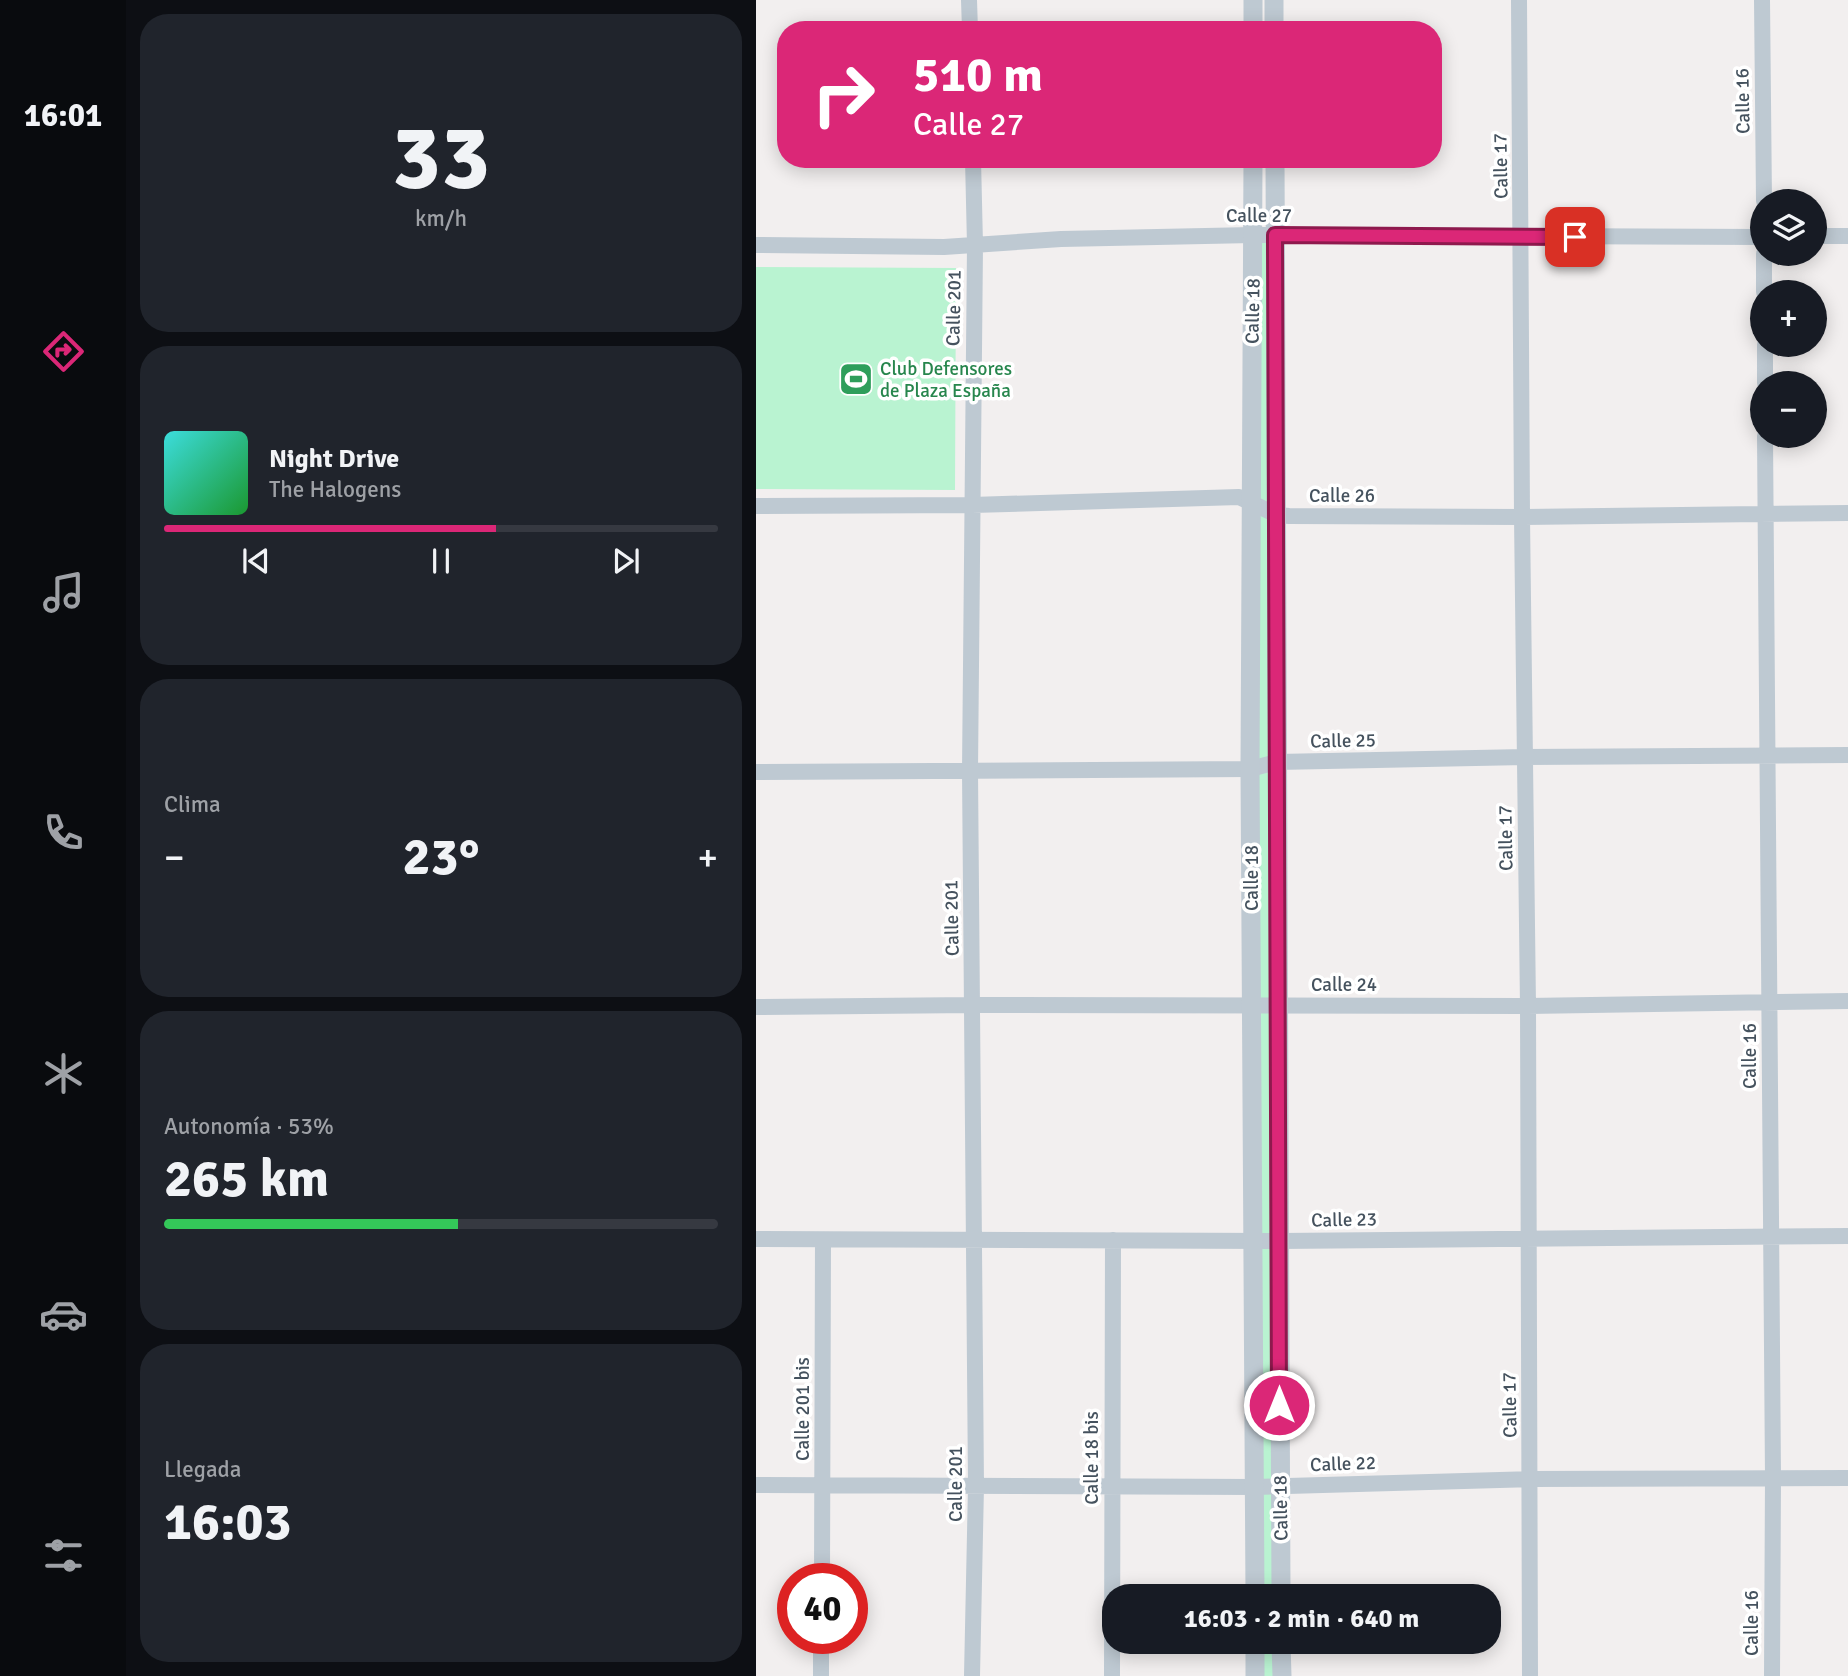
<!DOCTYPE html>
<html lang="es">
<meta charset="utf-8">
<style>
body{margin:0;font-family:Signika,sans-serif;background:#20242c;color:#f1f3f6;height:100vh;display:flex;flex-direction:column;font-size:26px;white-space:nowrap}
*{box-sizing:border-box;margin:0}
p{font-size:23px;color:#9ea1a6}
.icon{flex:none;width:38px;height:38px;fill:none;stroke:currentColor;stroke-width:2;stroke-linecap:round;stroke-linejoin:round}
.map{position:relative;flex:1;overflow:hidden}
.drawer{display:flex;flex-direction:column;gap:14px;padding:14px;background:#0d0f14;width:630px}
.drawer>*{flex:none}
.banner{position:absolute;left:21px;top:21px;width:665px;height:147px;border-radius:28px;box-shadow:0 4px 18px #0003;background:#db2777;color:#fff;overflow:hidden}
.fabs{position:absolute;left:994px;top:189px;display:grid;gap:14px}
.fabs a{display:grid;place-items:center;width:77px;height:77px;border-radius:50%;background:#171b24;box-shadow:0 4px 18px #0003;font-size:35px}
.speed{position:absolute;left:21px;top:1563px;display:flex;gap:14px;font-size:35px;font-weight:700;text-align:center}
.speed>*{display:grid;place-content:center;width:91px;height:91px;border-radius:50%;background:#171b24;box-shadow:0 4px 18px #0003;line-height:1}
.speed .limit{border:10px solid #d22;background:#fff;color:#111}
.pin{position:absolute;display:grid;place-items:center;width:60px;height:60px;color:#fff;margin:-30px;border-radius:14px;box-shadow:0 4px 10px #0006}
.me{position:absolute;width:77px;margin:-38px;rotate:0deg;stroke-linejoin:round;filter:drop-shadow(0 0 5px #0008)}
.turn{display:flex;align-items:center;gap:24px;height:147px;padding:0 21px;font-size:32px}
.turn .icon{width:91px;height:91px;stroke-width:2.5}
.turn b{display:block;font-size:49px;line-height:60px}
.big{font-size:52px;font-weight:700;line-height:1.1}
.drawer .tile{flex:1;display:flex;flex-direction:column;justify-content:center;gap:10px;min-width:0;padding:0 24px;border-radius:28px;background:#20242c}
.drawer .dial{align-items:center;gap:0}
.dial b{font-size:91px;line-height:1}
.song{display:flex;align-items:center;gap:21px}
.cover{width:84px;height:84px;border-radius:10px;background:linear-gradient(135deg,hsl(180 70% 55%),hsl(130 70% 35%))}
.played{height:7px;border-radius:4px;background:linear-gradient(90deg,#db2777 60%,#363941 60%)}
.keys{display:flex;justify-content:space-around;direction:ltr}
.heat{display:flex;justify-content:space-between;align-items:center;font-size:38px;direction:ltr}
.charge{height:10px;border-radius:5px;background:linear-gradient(90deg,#34c759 53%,#363941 0)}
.trip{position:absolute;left:346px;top:1584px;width:399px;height:70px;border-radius:28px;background:#171b24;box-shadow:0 4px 18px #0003;font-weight:700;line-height:70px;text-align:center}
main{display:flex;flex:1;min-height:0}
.dock{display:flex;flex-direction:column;width:126px;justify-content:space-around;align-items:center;background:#090b0e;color:#9ea1a6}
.dock .icon{width:49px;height:49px}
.dock .on{color:#db2777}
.dock b{font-size:32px;color:#f1f3f6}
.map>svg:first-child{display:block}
</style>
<main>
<nav class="dock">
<b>16:01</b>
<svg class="icon on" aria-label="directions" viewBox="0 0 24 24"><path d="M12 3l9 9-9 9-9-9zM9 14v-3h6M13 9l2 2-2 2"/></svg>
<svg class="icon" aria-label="music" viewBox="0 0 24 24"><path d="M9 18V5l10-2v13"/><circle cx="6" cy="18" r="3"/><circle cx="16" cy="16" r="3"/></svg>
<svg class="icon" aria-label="phone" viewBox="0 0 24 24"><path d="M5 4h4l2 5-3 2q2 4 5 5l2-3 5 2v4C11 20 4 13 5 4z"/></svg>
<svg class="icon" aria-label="climate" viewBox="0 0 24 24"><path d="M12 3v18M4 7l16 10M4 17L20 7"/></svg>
<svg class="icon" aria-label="car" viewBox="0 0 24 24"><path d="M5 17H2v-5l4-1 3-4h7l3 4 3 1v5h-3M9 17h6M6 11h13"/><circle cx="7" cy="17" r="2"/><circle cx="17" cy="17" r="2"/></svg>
<svg class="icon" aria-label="filters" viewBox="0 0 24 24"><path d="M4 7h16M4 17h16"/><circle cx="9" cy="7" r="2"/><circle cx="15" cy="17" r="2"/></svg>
</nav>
<section class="drawer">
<div class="tile dial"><b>33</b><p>km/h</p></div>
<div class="tile">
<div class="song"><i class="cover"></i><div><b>Night Drive</b><p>The Halogens</p></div></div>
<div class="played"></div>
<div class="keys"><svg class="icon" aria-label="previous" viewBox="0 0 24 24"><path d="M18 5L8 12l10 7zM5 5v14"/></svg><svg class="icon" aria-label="pause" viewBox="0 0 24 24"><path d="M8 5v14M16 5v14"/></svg><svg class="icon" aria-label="next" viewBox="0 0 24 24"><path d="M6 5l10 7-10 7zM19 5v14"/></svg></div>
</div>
<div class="tile"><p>Clima</p>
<div class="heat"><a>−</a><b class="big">23°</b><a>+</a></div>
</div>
<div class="tile"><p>Autonomía · 53%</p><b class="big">265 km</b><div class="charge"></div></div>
<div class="tile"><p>Llegada</p><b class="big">16:03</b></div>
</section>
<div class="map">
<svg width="1092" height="1676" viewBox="0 0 1092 1676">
<rect width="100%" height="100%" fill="#f2efef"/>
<path fill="#b9f3d1" d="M497,235H519L525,1596H499Z
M0,267L200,268L199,490L0,489Z
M499,1642H525L526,1676H499Z"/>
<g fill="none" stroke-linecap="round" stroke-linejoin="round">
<path stroke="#bec9d2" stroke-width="16" d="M213,0L214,30
M763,0L766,517L772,1006L774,1676
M1006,0L1008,201
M1059,236H1092
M0,245L188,247L305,239L497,235L1006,237
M1008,254V292
M1009,345V383
M1009,436L1017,1478L1016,1676
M0,506L216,505L483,497L521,515L533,516L766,517L1092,513
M0,772L494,769L521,762L769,757L1092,755
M0,1007L217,1005L772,1006L1092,1001
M0,1239L524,1241L1092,1236
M0,1485L499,1487L775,1479L1092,1478
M66,1578L67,1240
M65,1676V1638
M216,1676L220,1486L214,771L219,245L217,159
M356,1676L357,1240"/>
<path stroke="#bec9d2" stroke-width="19" d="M497,0V30
M518,0V30
M497,159L494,769L499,1596
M519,159L525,1596
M499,1642V1676
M525,1642L526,1676"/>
</g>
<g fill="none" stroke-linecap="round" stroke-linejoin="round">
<g stroke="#8e194d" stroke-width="18">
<path id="route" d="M523,1405L519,235L819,237"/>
</g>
<use href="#route" stroke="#db2777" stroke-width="12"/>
</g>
<defs>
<g id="stadium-square" transform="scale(1.75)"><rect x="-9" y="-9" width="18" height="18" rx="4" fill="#2e9e5b" stroke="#fff"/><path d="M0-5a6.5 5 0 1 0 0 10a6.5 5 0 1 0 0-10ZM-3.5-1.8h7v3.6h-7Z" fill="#fff"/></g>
</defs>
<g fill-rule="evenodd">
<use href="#stadium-square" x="100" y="379"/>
</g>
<g text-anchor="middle" stroke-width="7" stroke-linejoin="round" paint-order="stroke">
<g font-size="19" fill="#45525e" stroke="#fff">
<text transform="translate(986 101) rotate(-91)" y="7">Calle 16</text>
<text transform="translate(744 166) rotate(-91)" y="7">Calle 17</text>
<text x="503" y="222">Calle 27</text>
<text transform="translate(197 308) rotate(-89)" y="7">Calle 201</text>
<text transform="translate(496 311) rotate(-89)" y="7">Calle 18</text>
<text x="586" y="502">Calle 26</text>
<text transform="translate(587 740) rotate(-1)" y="7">Calle 25</text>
<text transform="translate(749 838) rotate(-91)" y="7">Calle 17</text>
<text transform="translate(495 878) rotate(-90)" y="7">Calle 18</text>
<text transform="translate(195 918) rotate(-91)" y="7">Calle 201</text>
<text x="588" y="991">Calle 24</text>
<text transform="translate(993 1056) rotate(-90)" y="7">Calle 16</text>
<text transform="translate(588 1219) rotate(-1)" y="7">Calle 23</text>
<text transform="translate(753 1405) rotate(-91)" y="7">Calle 17</text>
<text transform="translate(46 1409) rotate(-90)" y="7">Calle 201 bis</text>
<text transform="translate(335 1458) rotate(-90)" y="7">Calle 18 bis</text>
<text transform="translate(587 1463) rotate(-2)" y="7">Calle 22</text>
<text transform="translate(199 1484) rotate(-90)" y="7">Calle 201</text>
<text transform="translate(524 1508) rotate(-91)" y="7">Calle 18</text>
<text transform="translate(995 1623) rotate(-90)" y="7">Calle 16</text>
</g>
<g font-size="19" fill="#27864d" stroke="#fff" text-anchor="start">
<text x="124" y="375">Club Defensores<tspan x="124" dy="22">de Plaza España</tspan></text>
</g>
</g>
</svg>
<div class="fabs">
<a><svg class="icon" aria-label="layers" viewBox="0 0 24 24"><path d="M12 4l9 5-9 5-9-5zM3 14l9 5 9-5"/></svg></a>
<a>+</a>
<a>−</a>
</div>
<div class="speed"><div class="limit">40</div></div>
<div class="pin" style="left:819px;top:237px;background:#d93025"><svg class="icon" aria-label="arrive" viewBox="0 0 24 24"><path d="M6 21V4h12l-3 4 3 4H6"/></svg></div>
<svg class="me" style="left:523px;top:1405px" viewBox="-20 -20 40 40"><circle r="17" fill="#db2777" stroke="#fff" stroke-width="3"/><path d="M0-11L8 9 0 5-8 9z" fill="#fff"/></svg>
<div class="trip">16:03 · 2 min · 640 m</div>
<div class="banner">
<div class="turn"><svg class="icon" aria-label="right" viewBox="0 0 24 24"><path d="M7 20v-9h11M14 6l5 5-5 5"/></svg><div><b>510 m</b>Calle 27</div></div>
</div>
</div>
</main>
